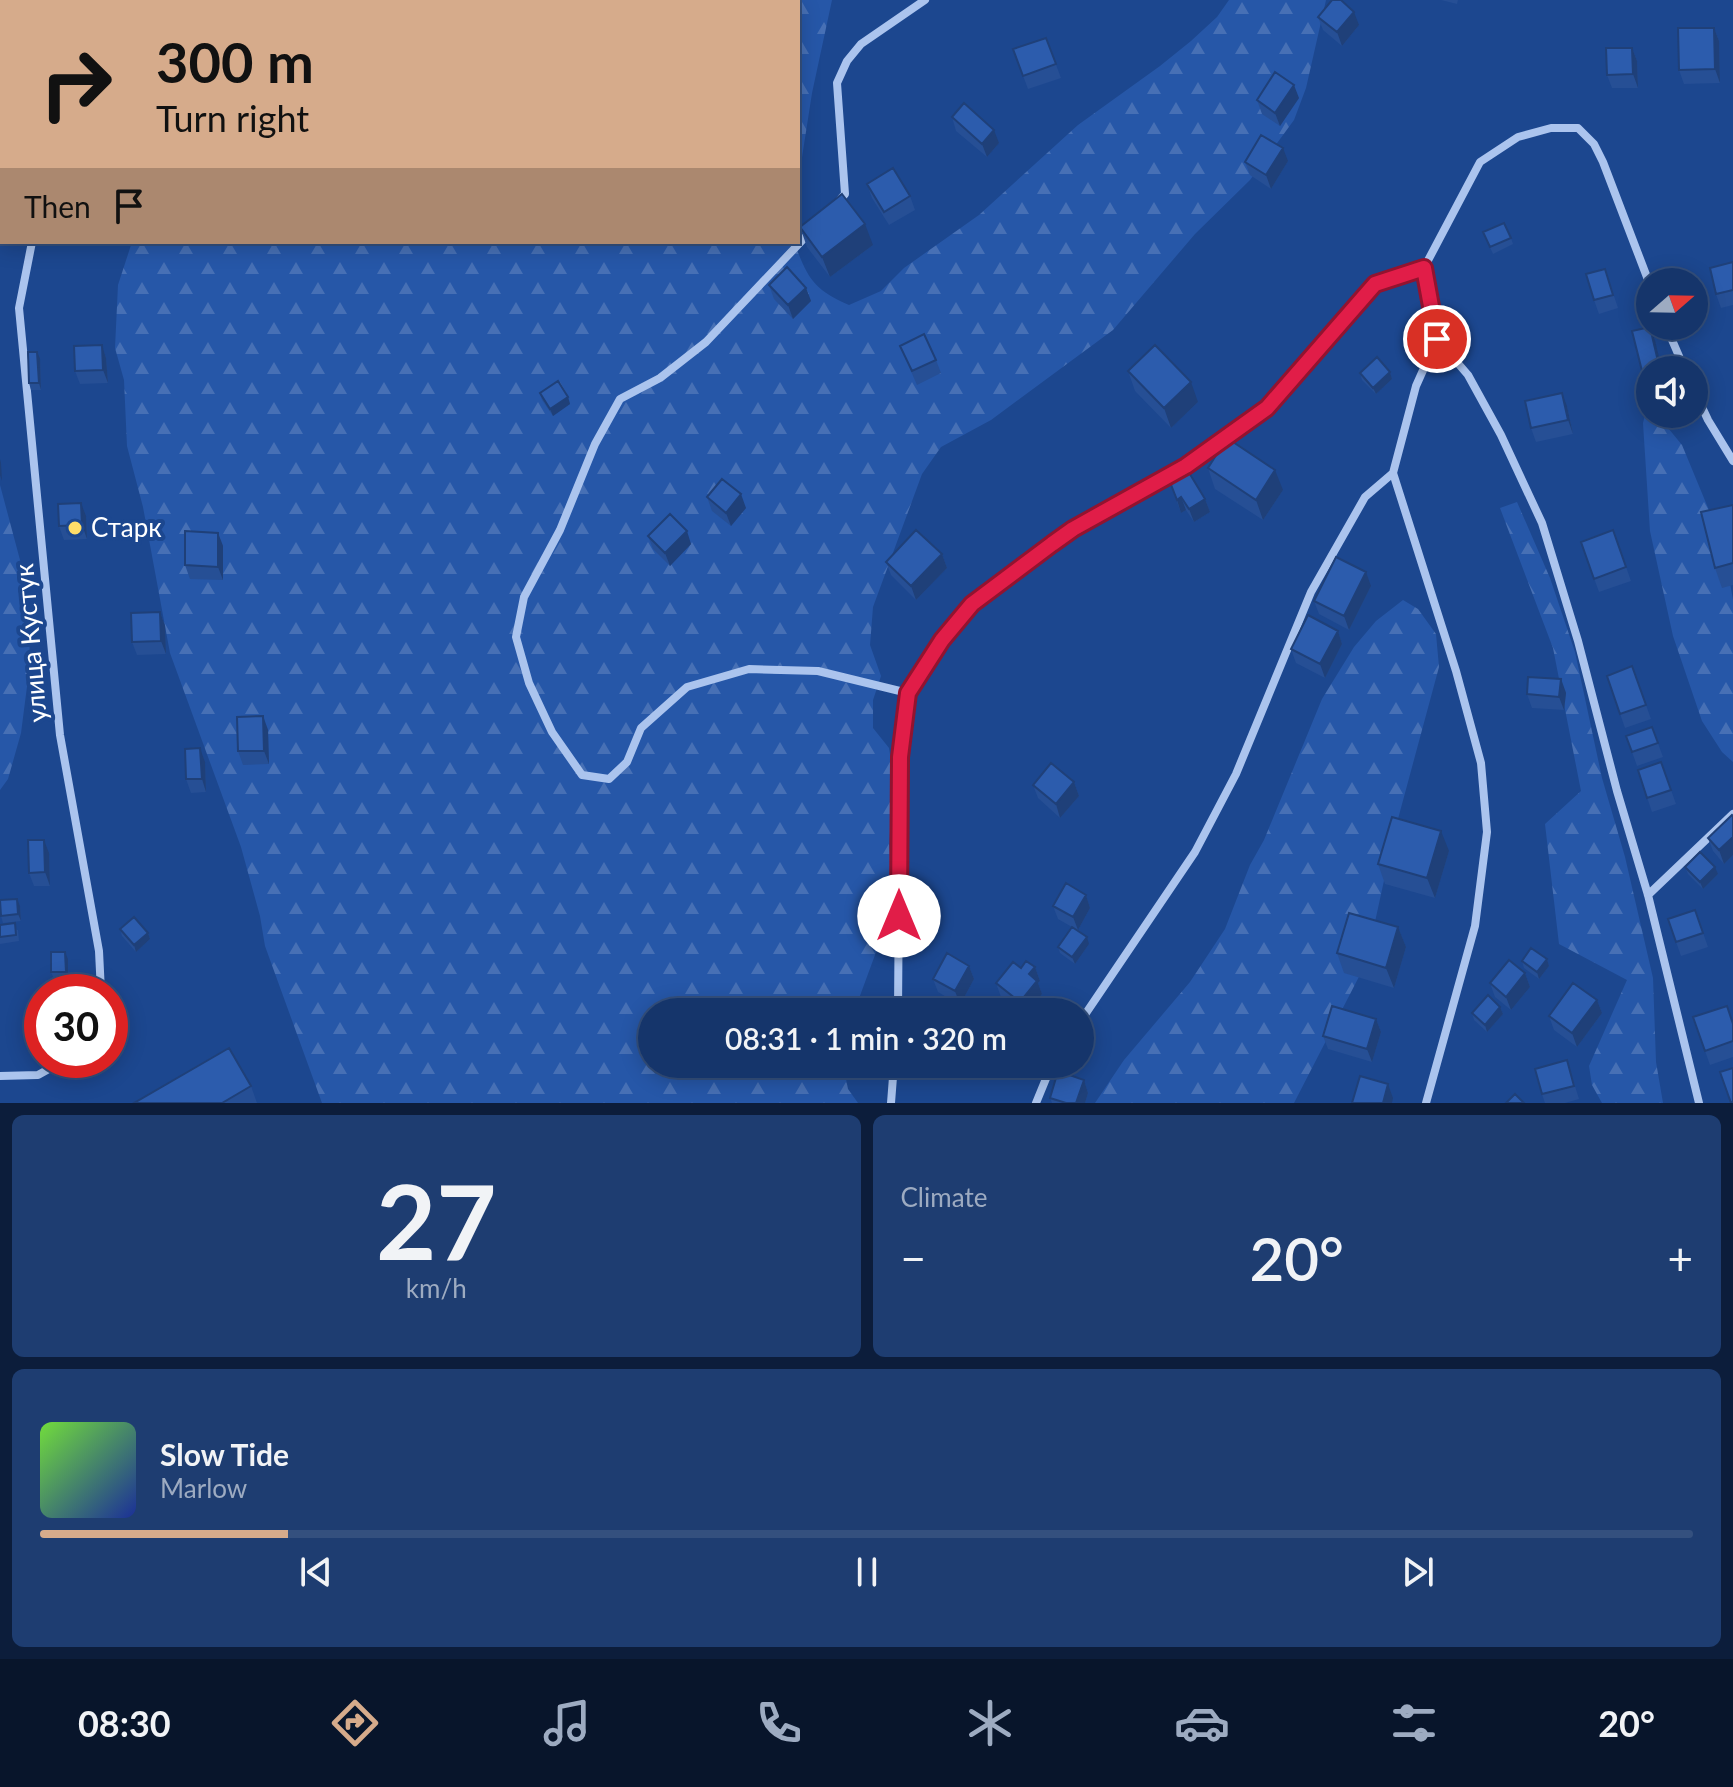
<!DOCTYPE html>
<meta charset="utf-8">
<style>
body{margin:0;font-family:Lato,sans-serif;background:#1e3d71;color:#f1f3f6;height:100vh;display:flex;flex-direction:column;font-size:30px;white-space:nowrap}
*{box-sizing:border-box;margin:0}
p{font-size:26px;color:#9dabc1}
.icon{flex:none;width:44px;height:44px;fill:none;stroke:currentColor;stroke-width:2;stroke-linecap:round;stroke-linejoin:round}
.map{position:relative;height:1103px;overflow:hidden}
.panel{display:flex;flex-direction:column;gap:12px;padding:12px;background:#0c1d3b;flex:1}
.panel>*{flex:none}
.hud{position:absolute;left:0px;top:0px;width:800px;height:244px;box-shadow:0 4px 20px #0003,0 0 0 2px #34507e;background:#d6ab8b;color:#111;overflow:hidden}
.needle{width:52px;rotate:70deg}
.fabs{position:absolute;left:1636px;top:268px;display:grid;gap:16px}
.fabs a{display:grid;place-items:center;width:72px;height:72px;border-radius:50%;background:#15356b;box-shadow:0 4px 20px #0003,0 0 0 2px #34507e;font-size:40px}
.speed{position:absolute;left:24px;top:974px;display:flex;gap:16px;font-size:40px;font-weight:700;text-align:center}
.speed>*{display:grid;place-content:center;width:104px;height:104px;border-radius:50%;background:#15356b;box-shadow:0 4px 20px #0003,0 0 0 2px #34507e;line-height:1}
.speed .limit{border:12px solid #d22;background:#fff;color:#111}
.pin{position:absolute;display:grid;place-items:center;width:68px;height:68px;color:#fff;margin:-34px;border:4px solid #fff;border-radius:50%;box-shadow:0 2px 8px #0007}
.me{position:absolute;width:88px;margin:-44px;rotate:0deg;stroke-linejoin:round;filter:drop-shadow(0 0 6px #0008)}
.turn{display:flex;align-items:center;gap:28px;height:168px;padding:0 24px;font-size:36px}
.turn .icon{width:104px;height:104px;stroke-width:2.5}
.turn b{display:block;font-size:56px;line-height:68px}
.then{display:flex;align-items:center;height:76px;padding:0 24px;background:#0003;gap:16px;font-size:30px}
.big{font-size:60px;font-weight:600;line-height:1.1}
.panel .widget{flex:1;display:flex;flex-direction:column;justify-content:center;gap:12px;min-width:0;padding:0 28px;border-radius:12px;background:#1e3d71}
.panel .dial{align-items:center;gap:0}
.dial b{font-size:104px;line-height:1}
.song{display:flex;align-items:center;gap:24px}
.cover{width:96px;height:96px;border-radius:12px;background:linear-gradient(135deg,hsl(100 70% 55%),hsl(230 70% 35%))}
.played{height:8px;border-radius:4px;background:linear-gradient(90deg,#d6ab8b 15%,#34507e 15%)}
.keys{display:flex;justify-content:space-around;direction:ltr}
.heat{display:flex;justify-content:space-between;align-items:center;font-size:44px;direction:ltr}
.panel .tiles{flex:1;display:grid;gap:12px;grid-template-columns:1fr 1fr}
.widget:last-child{grid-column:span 2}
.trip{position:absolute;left:638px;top:998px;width:456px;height:80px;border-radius:40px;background:#15356b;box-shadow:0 4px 20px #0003,0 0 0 2px #34507e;font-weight:600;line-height:80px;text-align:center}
.menu{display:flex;height:128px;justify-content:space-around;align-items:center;background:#08152b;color:#9dabc1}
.menu .icon{width:56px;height:56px}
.menu .selected{color:#d6ab8b}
.menu b{font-size:36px;color:#f1f3f6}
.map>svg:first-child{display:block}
</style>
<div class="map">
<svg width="1733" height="1103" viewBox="0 0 1733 1103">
<defs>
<pattern id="forest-firs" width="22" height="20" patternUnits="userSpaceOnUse" patternTransform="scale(2)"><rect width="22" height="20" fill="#2657a8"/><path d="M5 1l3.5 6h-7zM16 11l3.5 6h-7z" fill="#4770b5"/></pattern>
</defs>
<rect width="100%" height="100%" fill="#1c478f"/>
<path fill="url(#forest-firs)" d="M285,0H832L812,93L798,183V2H284Z
M1229,0H1326L1306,88L1294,120L1250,180L1195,234L1113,330L991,420L941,447L922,474L873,607L870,645L881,676L873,700V728L889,748L894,779L889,844L892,887L879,944L854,1012H652V1064H843L848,1089L858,1103H322L265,946L260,916L241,847L170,653L143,507L127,446L124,380L115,348L118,285L132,242H794C808,279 813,289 849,305L881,291L904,268L979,215L1078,125L1160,66L1191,41L1217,17Z
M1647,407L1650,414L1659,417L1682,445L1723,544L1733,600V762L1722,752L1702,721L1673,636L1650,531L1643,423Z
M0,485L28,590L30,663L21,733L8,779L0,790Z
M1517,502L1550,578L1575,652L1602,778L1625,857L1653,978L1656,1062L1663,1103H1602L1592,1085L1589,1066L1627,980L1559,944L1545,824L1581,791L1553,648L1500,508Z
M1403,600L1418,609L1436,634L1439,667L1395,830L1366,963L1294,1103H1095L1124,1060L1190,982L1225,929L1250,865L1264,840L1322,699L1354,647L1376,621Z"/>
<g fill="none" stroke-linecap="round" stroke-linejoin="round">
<path stroke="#abc4ee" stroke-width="8" d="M837,203L845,194L837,83L847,61L861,44L925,0
M811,231L706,342L660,378L620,399L595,444L560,530L524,597L516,637L529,683L552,732L582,775L609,779L627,762L641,728L687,687L749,669L818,671L908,693
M32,242L19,308L60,735L99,951L101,992
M1424,268L1437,339L1468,375L1501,435L1542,523L1578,641L1617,791L1648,895L1699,1103
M1666,326L1685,370
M1694,390L1708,420L1733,461
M1393,473L1456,671L1481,763L1487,832L1475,926L1426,1103
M1648,895L1733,814
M898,1012L900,757L908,693L942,640L972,604L1073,529L1186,466L1267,408L1375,284L1424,268L1480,162L1518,137L1551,128H1578L1594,144L1603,162L1650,285
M1080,1022L1195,852L1236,774L1311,592L1365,497L1393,473L1416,386L1437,339
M0,1076L38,1075L65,1060
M891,1103L894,1064
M1036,1103L1052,1064"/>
</g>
<path fill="#264f95" d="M1441,0H1458L1457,4Z
M1318,17L1359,25L1342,46L1323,30Z
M1714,28L1719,41L1720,83L1684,84L1679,70Z
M1046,38L1061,78L1028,89L1013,49Z
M1632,48L1637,61L1638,88H1612L1607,75Z
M1299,98L1280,126L1262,114L1257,100Z
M952,117L999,143L987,157L956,131Z
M1288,161L1271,189L1250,175L1245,162Z
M867,184L910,196L915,210L889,225L872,198Z
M800,227L873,245L830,277L807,247Z
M1483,232L1511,238L1513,244L1493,254Z
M1733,262V305L1721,308L1716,294Z
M1605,269L1618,308L1599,314L1594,300Z
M769,285L806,288L811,301L793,319L774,299Z
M1650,327L1655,340L1650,370V388L1648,389L1643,375Z
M102,345L106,358L108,383L80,384L75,371Z
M900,346L936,360L941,373L917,385Z
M37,352L40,358L41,390H31L29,383Z
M1128,371L1198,402L1171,428L1135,391Z
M1390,372L1392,379L1376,394L1362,380L1360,373Z
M540,393L568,397L570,404L553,416L542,400Z
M1567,406L1573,434L1536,442L1531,428Z
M1208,468L1283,490L1263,520L1215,489Z
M1170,482L1205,499L1210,512L1194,522L1186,510L1181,513Z
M707,497L746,508L731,526L712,511Z
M1733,505V585L1722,588L1715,568Z
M86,516L87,539L64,540L59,526Z
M1613,530L1631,581L1599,592L1581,542Z
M218,533L223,546V580L190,579L185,565Z
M648,536L691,544L670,566L653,549Z
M942,554L947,568L916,600L891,575L886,562Z
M1371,586L1349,630L1319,614L1314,601Z
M160,612L165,626L166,654L137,655L132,642Z
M1338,631L1342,644L1325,678L1296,663L1291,649Z
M1632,666L1651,719L1625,728L1607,676Z
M1561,679L1566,693L1564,710L1532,708L1527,694Z
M263,716L268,730L269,764L243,765L238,751Z
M1652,727L1663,757L1637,766L1632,752Z
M205,762L206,792L191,793L186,779Z
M1661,762L1676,804L1652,812L1638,770Z
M1074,782L1079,796L1060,818L1038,798L1033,785Z
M1733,816V855L1724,864L1713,851L1708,838Z
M1449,851L1435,898L1385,884L1378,864Z
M49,853L50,886H34L29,873Z
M1685,867L1718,874L1703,889L1688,874Z
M1086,895L1090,908L1078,930L1089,944L1075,964L1060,953L1058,947L1072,927L1058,919L1053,906Z
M20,906L21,921L3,923L1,916Z
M1695,910L1708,947L1681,956L1668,919Z
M0,925L18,930L19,941L0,944Z
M1398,927L1406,947L1394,988L1344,973L1337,953Z
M120,929L148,933L150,939L136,952L122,936Z
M68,959V978L54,979L51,972Z
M1547,959L1549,966L1539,979L1524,968L1522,961Z
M969,966L974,979L960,1005L938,992L933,979Z
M1035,967L1040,981L1038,983L1042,994L1028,1012H1021L1001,997L996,983L1021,968Z
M1525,973L1530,987L1511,1010L1495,997L1490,983Z
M1597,1000L1602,1013L1577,1047L1554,1030L1549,1016Z
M1500,1007L1503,1014L1487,1032L1474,1020L1472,1013Z
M1693,1017L1733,1023V1057L1710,1065Z
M1376,1019L1381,1032L1372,1062L1328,1049L1323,1036Z
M1567,1060L1579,1099L1565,1103H1545L1542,1094Z
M992,1064H1020L1019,1073L993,1067Z
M1084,1080L1088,1093L1085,1103H1052L1050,1098Z
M251,1086L257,1103H134Z"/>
<path fill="#1f4079" d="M1354,12L1359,25L1342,46L1337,32Z
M1714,28L1719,41L1720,83L1715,69Z
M1632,48L1637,61L1638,88L1633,74Z
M1294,85L1299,98L1280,126L1275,113Z
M994,130L999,143L987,157L982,144Z
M1283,148L1288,161L1271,189L1266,175Z
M865,224L873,245L830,277L822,257Z
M806,288L811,301L793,319L788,305Z
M1650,327L1655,340L1662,370H1660Z
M102,345L106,358L108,383L103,370Z
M37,352L40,358L41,390L39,383Z
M1390,372L1392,379L1376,394L1373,388Z
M1191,382L1198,402L1171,428L1164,408Z
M1562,393L1567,406L1573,434L1568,420Z
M568,397L570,404L553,416L550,409Z
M0,459L1,463L2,481L0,475Z
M1275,470L1283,490L1263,520L1256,500Z
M741,494L746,508L731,526L726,513Z
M1181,497L1186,510L1181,513L1177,500Z
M1205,499L1210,512L1194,522L1189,509Z
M81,503L86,516L87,539L82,525Z
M687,531L691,544L670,566L665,553Z
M218,533L223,546V580L218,567Z
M942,554L947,568L916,600L911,586Z
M1366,572L1371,586L1349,630L1344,616Z
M160,612L165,626L166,654L161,641Z
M1338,631L1342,644L1325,678L1320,664Z
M1561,679L1566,693L1564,710L1559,697Z
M263,716L268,730L269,764L264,751Z
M200,748L205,762L206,792L202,779Z
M1074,782L1079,796L1060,818L1056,804Z
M1441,831L1449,851L1435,898L1427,878Z
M1733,837V855L1724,864L1719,850Z
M44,840L49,853L50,886L45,872Z
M1715,867L1718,874L1703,889L1700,882Z
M1086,895L1090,908L1078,930L1073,917Z
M17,899L20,906L21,921L18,914Z
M1398,927L1406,947L1394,988L1386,968Z
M148,933L150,939L136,952L134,945Z
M1087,937L1089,944L1075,964L1072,957Z
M65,952L68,959V978L66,972Z
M1547,959L1549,966L1539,979L1537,972Z
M969,966L974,979L960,1005L955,991Z
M1035,967L1040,981L1038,983L1042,994L1028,1012H1024L1020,1002L1029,974Z
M1525,973L1530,987L1511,1010L1506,997Z
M1597,1000L1602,1013L1577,1047L1572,1033Z
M1500,1007L1503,1014L1487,1032L1485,1025Z
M1376,1019L1381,1032L1372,1062L1367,1049Z
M1016,1064H1020L1019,1073Z
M1084,1080L1088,1093L1085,1103H1076Z
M1388,1084L1393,1098L1392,1103H1383Z"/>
<path fill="#2c5cad" stroke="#1f4079" stroke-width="2" d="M1332,0H1341L1354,12L1337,32L1318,17Z
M1678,28H1714L1715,69L1679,70Z
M1046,38L1056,64L1023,76L1013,49Z
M1606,48H1632L1633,74L1607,75Z
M1275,72L1294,85L1275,113L1257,100Z
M964,103L994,130L982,144L952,117Z
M1261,135L1283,148L1266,175L1245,162Z
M893,168L910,196L884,212L867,184Z
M842,194L865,224L822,257L800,227Z
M1504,223L1511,238L1490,247L1483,232Z
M1733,262V290L1716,294L1710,268Z
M787,267L806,288L788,305L769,285Z
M1605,269L1613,295L1594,300L1586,274Z
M1650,327L1660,370H1650V373L1643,375L1632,331Z
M924,334L936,360L912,371L900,346Z
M102,345L103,370L75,371L74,346Z
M1155,345L1191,382L1164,408L1128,371Z
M28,352H37L39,383H29Z
M1377,357L1390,372L1373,388L1360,373Z
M558,381L568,397L550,409L540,393Z
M1562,393L1568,420L1531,428L1525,401Z
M1227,438L1275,470L1256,500L1208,468Z
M1188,471L1205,499L1189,509L1181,497L1177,500L1170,482Z
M722,479L741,494L726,513L707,497Z
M81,503L82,525L59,526L58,504Z
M1733,505V563L1715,568L1701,512Z
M670,514L687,531L665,553L648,536Z
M916,530L942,554L911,586L886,562Z
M1613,530L1626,567L1594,579L1581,542Z
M185,531L218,533V567L185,565Z
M1336,557L1366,572L1344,616L1314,601Z
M160,612L161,641L132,642L131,613Z
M1308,615L1338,631L1320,664L1291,649Z
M1632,666L1646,705L1620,714L1607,676Z
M1528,677L1561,679L1559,697L1527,694Z
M263,716L264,751H238L237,717Z
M1652,727L1658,743L1632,752L1626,736Z
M200,748L202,779H186L185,749Z
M1661,762L1671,790L1647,798L1638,770Z
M1051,763L1074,782L1056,804L1033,785Z
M1732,815L1733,816V837L1719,850L1708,838Z
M1392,817L1441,831L1427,878L1378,864Z
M28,840H44L45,872L29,873Z
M1700,852L1715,867L1700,882L1685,867Z
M1066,883L1086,895L1073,917L1053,906Z
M17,899L18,914L1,916L0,900Z
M1695,910L1703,933L1676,942L1668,919Z
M1349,913L1398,927L1386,968L1337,953Z
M134,917L148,933L134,945L120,929Z
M15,923L16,935L0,937V925Z
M1072,927L1087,937L1072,957L1058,947Z
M1531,948L1547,959L1537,972L1522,961Z
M51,952H65L66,972H51Z
M947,953L969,966L955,991L933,979Z
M1509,960L1525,973L1506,997L1490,983Z
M1026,961L1035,967L1029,974L1037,981L1020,1002L996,983L1013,962L1021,968Z
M1573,983L1597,1000L1572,1033L1549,1016Z
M1488,995L1500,1007L1485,1025L1472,1013Z
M1332,1006L1376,1019L1367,1049L1323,1036Z
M1727,1006L1733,1024V1041L1705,1051L1693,1017Z
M229,1048L251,1086L222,1103H134Z
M1567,1060L1574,1086L1542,1094L1535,1069Z
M1733,1068V1102L1731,1103L1720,1072Z
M1058,1071L1084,1080L1076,1103H1066L1050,1098Z
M1360,1076L1388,1084L1383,1103H1352Z
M1515,1094L1524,1103H1506Z"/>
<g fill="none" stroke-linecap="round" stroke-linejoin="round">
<g stroke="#92132f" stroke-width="20">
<path id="route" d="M899,916L900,757L908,693L942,640L972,604L1052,544L1073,529L1186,466L1267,408L1375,284L1424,268L1437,339"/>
</g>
<use href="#route" stroke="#e11d48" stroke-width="14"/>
</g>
<circle fill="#fedd69" stroke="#1c478f" stroke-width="3" cx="75" cy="528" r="8"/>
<g text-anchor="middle" stroke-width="8" stroke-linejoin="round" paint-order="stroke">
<g font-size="26" fill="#fff" stroke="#1c478f" text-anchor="start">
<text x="91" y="537">Старк</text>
</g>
<g font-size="26" fill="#fff" stroke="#1c478f">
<text transform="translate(31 643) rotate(-95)" y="9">улица Кустук</text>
</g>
</g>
</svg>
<div class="fabs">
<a><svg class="needle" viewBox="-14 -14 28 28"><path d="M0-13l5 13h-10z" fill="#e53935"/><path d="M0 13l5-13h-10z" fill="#9dabc1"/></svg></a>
<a><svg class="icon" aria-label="sound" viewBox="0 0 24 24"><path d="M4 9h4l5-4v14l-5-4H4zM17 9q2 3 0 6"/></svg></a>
</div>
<div class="speed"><div class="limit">30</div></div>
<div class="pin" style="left:1437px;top:339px;background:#d93025"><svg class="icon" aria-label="arrive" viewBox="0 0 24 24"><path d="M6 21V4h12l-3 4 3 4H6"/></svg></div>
<svg class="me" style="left:899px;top:916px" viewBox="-20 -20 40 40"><circle r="19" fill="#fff"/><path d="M0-13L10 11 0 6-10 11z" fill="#e11d48"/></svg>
<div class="trip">08:31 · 1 min · 320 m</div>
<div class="hud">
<div class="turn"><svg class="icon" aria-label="right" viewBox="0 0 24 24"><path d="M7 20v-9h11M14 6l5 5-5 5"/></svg><div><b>300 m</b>Turn right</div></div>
<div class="then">Then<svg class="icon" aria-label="arrive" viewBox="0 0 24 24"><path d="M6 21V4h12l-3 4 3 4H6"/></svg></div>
</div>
</div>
<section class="panel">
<div class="tiles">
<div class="widget dial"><b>27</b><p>km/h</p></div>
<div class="widget"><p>Climate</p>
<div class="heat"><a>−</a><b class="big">20°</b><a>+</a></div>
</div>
<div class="widget">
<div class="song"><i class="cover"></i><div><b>Slow Tide</b><p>Marlow</p></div></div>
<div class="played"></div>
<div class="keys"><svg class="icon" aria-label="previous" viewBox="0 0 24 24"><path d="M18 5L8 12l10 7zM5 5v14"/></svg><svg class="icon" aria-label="pause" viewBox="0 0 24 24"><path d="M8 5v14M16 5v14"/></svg><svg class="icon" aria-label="next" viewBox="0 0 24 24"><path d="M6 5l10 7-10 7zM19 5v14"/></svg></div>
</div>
</div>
</section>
<nav class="menu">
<b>08:30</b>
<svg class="icon selected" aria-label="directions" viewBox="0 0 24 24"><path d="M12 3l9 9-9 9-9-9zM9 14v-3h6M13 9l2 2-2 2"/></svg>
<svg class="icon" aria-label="music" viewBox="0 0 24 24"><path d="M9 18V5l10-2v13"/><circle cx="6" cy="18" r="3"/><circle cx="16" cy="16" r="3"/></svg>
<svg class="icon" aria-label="phone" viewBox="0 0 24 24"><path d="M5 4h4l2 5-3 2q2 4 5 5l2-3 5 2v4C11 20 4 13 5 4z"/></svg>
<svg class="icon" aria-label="climate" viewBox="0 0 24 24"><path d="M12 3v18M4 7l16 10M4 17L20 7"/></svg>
<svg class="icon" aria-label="car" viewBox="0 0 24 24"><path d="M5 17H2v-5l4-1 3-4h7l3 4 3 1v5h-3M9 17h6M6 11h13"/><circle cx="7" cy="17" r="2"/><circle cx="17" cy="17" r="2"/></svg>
<svg class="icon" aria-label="filters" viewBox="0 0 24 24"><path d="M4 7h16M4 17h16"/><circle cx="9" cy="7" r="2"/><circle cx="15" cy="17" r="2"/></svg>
<b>20°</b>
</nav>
